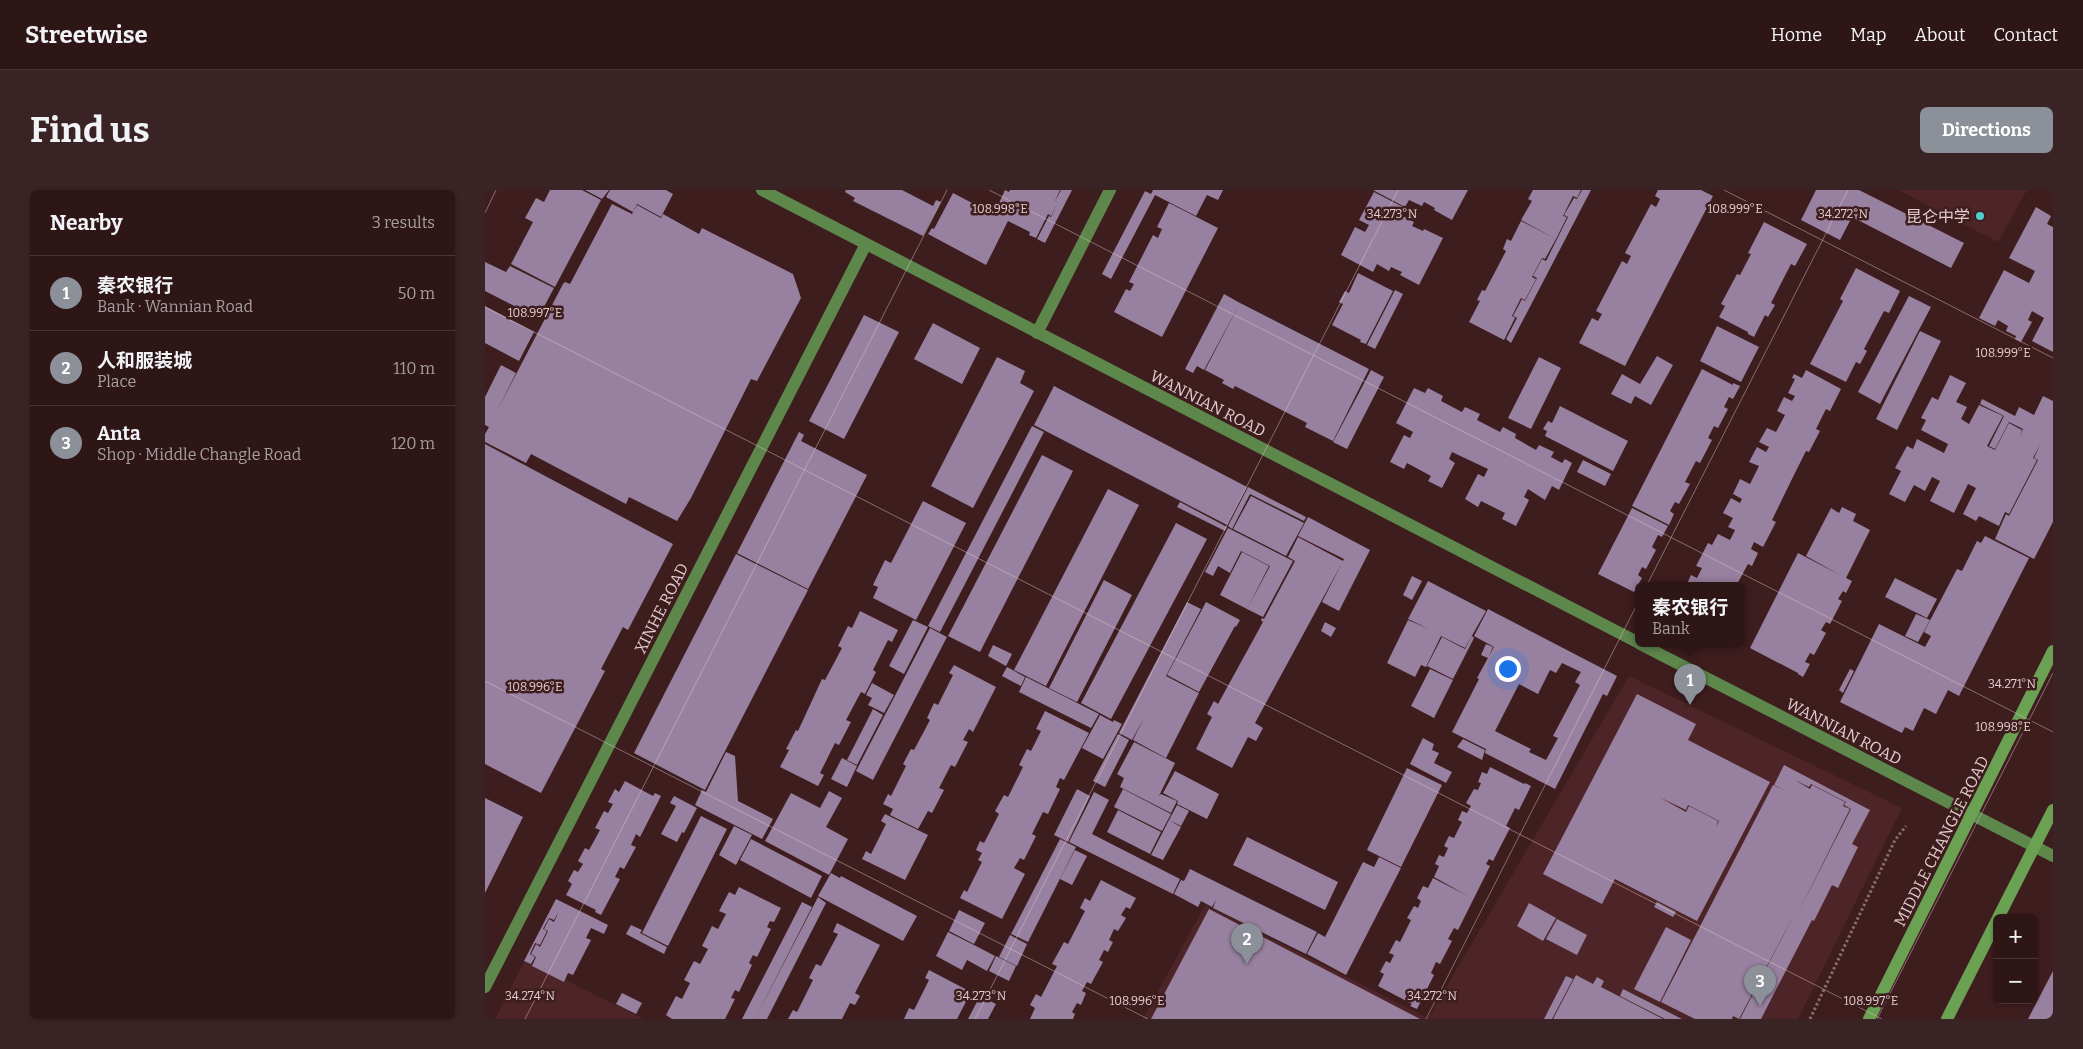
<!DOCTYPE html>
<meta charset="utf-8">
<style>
:root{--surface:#2e1617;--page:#3a2324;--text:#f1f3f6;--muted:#a79fa1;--line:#493536;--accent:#8c9099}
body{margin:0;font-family:Bitter,"Noto Sans SC",serif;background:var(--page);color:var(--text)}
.controls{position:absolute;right:15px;bottom:15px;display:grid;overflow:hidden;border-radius:8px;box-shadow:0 1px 4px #0004}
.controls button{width:45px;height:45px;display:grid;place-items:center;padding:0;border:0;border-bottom:1px solid var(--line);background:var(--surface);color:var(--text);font:25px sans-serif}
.you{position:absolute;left:1022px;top:478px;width:18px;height:18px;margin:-12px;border:4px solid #fff;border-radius:50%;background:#1a73e8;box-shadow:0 0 0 8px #1a73e833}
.badge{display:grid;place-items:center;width:32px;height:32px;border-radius:50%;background:var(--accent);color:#fff;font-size:16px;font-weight:700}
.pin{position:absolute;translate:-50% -41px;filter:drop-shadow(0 1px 2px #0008)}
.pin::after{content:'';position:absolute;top:26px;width:18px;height:15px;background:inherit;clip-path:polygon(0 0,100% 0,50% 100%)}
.popup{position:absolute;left:1150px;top:392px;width:110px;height:65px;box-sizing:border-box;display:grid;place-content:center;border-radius:8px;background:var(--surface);filter:drop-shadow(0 1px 4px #0005);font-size:16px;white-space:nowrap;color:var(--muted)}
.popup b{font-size:19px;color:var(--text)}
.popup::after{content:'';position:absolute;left:50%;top:100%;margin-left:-10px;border:10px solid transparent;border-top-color:var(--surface)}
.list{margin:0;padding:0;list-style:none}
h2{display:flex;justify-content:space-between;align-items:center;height:65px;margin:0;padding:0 20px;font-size:21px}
h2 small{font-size:16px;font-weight:400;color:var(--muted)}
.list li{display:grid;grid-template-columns:32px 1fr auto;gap:15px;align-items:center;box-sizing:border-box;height:75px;padding:0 20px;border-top:1px solid var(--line)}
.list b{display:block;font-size:19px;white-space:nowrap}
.list p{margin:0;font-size:16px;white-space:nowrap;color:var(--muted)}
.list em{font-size:16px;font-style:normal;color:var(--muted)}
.map{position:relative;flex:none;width:1568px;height:829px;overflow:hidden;border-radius:8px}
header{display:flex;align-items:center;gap:30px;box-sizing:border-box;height:70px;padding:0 25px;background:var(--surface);border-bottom:1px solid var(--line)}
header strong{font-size:24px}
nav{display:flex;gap:28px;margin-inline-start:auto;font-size:18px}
.intro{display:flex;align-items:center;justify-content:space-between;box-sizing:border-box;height:120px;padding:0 30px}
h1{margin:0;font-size:35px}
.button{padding:12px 22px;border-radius:8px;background:var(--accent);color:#fff;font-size:18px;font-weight:700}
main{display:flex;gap:30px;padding:0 30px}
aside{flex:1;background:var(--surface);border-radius:8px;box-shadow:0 1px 4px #0004}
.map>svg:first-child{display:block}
</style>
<header>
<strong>Streetwise</strong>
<nav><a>Home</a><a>Map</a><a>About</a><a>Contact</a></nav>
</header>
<div class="intro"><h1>Find us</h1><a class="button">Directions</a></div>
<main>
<aside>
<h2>Nearby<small>3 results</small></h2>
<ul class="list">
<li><span class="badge">1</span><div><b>秦农银行</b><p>Bank · Wannian Road</p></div><em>50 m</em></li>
<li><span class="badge">2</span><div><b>人和服装城</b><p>Place</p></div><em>110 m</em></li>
<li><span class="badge">3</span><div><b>Anta</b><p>Shop · Middle Changle Road</p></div><em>120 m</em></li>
</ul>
</aside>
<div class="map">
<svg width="1568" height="829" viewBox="0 0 1568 829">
<rect width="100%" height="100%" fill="#3e1d1f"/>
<!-- built -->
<path fill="#4d2427" d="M1413 0H1542L1513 52Z
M1144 486 1417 618 1313 829H658L720 715 943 828Z
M40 770 159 829H10Z"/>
<!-- building -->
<path fill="#9881a0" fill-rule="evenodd" d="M65 0H97L116 10 70 97 26 74 48 32 40 28 51 8 59 12Z
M100 0H124L117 9Z
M125 0H181L188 4 176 27 152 14 148 22 121 7Z
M361 0H417L448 16 451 10 456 12 438 46 368 11 370 8 360 2Z
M520 0 524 2 525 0H575L569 13 576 0H587L560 53 552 49 564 26 566 27 572 14 566 26 563 24 551 48 544 45 545 42 523 31 501 75 443 44 447 38 449 39 468 3 512 26 518 15 514 13Z
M668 0H738L733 10 722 5 711 26 670 5 626 89 617 84 660 1 666 4Z
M888 0H983L967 30 949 20 950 18 939 12 937 16 924 10 920 17Z
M1048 0H1096L1092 8 1088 6 1078 26 1082 27 1071 49 1036 30 1047 11 1043 9Z
M1097 0H1106L1026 153 1021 149 1032 128 1028 126 1037 109 1040 111 1052 88 1048 86 1057 69 1061 71 1083 27 1079 25 1089 8 1092 9Z
M1173 0H1216L1228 6 1140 176 1094 153 1107 128 1113 131 1117 124 1111 121 1137 71 1142 74 1146 66 1140 63 1166 14 1171 17 1175 9 1170 6Z
M1331 0H1374L1479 53 1466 78 1367 27 1355 50 1316 30Z
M889 2 920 18 916 25 929 32 927 36 938 41 939 39 958 48 934 95 915 85 917 82 906 77 904 81 892 74 888 82 856 65 870 37 880 42 884 35 874 30Z
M684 13 733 38 677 147 629 122 641 99 645 101 649 94 644 92 668 45 673 48 677 39 672 37Z
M127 14 147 24 152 15 176 28 178 24 214 44 217 38 308 84 316 108 272 191 266 189 206 308 192 331 144 307 141 314 46 264 41 273 0 252V244L4 237 0 235V207L16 175 31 183 12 221 78 94 80 92 85 94Z
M1551 17 1566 26 1562 34 1568 37V162L1547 151 1559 128 1547 121 1543 130 1547 132 1536 152 1530 149 1531 146 1521 141 1523 136 1513 130 1510 136 1494 128 1519 80 1544 93 1550 81 1524 68Z
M1036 31 1071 49 1060 69 1057 68 1047 87 1051 89 1040 110 1036 108 1027 126 1030 128 1019 150 984 132 995 111 992 110 997 100 1000 101 1021 61 1018 59 1022 49 1026 51Z
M1279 32 1322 54 1310 76 1306 74 1286 113 1290 115 1283 127 1280 125 1269 147 1263 144V142L1234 127 1240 116 1236 114 1252 84 1255 85 1266 64 1263 63Z
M0 72 21 82 25 76 69 98 53 128 0 101Z
M1371 78 1415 101 1404 123 1399 121 1379 159 1382 161 1375 174 1371 172 1361 192 1325 174 1358 111 1355 109Z
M873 83 908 101 881 154 875 152 876 150 847 135 858 114 854 112 860 101 864 103Z
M910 100 918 104 890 159 882 155Z
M739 104 755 113 719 180 712 176 708 183 700 179Z
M1424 106 1446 117 1395 214 1373 202Z
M755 113 884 179 848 251 820 237 822 233 750 196 748 199 737 193 739 190 720 180Z
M0 116 49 142 34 171 0 153Z
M379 125 414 142 359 249 324 231Z
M448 133 495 158 477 194 429 169Z
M1232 136 1274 157 1256 192 1215 171Z
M1435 141 1456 151 1412 240 1391 229Z
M1172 166 1188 175 1166 215 1150 206 1146 214 1126 204 1137 184 1155 194Z
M512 167 540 181 535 193 549 201 488 318 446 296Z
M1054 167 1076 178 1046 239 1023 228Z
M1217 179 1248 195V193L1255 196 1248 209 1244 207 1239 217 1243 219 1233 238 1229 236 1223 248 1227 250 1215 273 1211 271 1200 292 1205 294 1194 314 1190 312 1185 321 1189 324 1184 335 1147 316Z
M886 180 899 187 862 259 848 252Z
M1321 180 1356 199 1345 221 1341 219 1331 239 1335 241 1324 262 1321 261 1306 291 1287 330 1291 332 1278 357 1269 352 1266 359 1273 363 1267 376 1263 374 1251 396H1201L1206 385 1212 388 1217 378 1211 376 1223 353 1227 355 1233 344 1245 350 1250 340 1243 337 1248 328 1238 323 1246 308 1255 313 1257 309 1248 304 1255 289 1265 294 1274 276 1264 272 1272 257 1281 262 1284 257 1274 252 1282 238 1291 242 1300 225 1292 221 1299 207 1307 211 1310 206 1303 203 1310 189 1307 188 1309 184 1317 188Z
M1465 185 1481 193 1471 212 1482 217 1476 229 1484 234 1494 215 1518 226 1502 256 1510 260 1524 233 1537 240 1535 246 1538 239 1524 232 1510 259 1504 256 1519 226 1495 214 1497 209 1530 226 1534 217 1549 225 1558 206 1568 211V332L1549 369 1510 349 1521 324 1524 326 1553 270 1549 268 1555 255 1548 268 1552 270 1524 324 1520 322 1514 336 1494 326 1491 331 1478 324 1491 298 1483 294 1469 323 1445 311 1455 291 1447 287 1440 301 1429 295 1420 312 1404 304 1416 281 1410 278 1422 256 1428 259 1432 249 1459 263 1463 254 1436 240 1441 230 1436 228 1447 207 1453 210Z
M569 196 762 297 742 335 549 235Z
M929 198 940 203 943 198 958 206 956 211 977 222 980 217 995 224 992 230 1015 242 1018 237 1031 244 1030 248 1051 260 1054 255 1069 262 1066 267 1077 273 1080 269 1087 273 1074 300 1067 296 1060 310 1043 299 1039 307 1044 310 1031 336 1017 329 1020 323 996 311 993 317 980 309 993 284 999 287 1003 279 967 262 964 269 970 273 957 298 943 291 946 286 922 273 919 279 905 272 919 245 925 248 928 242 911 233Z
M1075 216 1143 251 1128 281 1060 246 1062 241 1058 239 1063 231 1067 233Z
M547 236 559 242 455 442 443 436Z
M314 242 319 245 316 251 382 285 323 399 252 363Z
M0 254 188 354 143 440 138 437 116 479 120 481 56 603 0 574Z
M557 265 588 281 495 462 463 446Z
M1098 270 1126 284 1120 296 1092 282Z
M763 297 821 327 819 331 765 304 747 339 743 336Z
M623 299 654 315 561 496 529 480Z
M766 306 819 333 801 366 748 339Z
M438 311 481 333 431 430 388 408 393 397 388 395 400 370 406 373Z
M695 312 742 337 740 341 692 317Z
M1357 317 1371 324 1368 331 1385 340 1361 388 1367 391 1361 403 1358 401 1353 409 1357 411 1345 434 1341 432 1336 440 1341 443 1329 465 1325 463 1320 472 1325 474 1318 487 1313 484V483L1265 458 1313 363 1355 385 1321 366 1346 318 1354 323Z
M1147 318 1183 336 1177 347 1173 345 1167 357 1171 360 1161 379 1157 377 1153 385 1157 388 1149 402 1113 384Z
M823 327 885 360 854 421 837 412 859 369 813 346Z
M691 333 722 349 626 529 596 513Z
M743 338 808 371 778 427 762 419 785 376 756 361 745 383 733 376 728 386 720 382Z
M1500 346 1544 368 1474 506 1463 500 1451 524 1439 518 1428 541 1420 537 1417 543 1355 512 1394 434 1440 457 1446 446 1439 442 1472 379 1477 381 1492 351 1496 353Z
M813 347 858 371 770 533 778 538 771 551 763 547 747 578 711 559 727 527 722 524 729 511 733 514 778 432 776 430 777 428 779 429 810 371 803 367Z
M757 362 784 376 762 419 735 405Z
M251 364 323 400 220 600 149 563Z
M927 386 937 391 927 410 918 405Z
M1410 388 1452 409 1442 428 1400 407Z
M619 390 647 405 592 512 564 498Z
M943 391 1001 421 980 458 956 446 941 477 936 475 930 487 902 473 923 430 944 439 923 429Z
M702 412 716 419 681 486 714 503 681 568 648 550 659 528 647 550 634 543Z
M721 412 755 430 751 437 750 436 714 502 682 485Z
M1003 419 1132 486 1122 506 1118 504 1070 599 1000 563 1001 559 967 542 994 489 992 488 1009 457 989 446ZM1077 473 1096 482 1090 492 1095 495 1068 546 1073 548 1061 570 1044 562 1046 559 1010 541 1034 494 1053 504 1065 480 1071 483Z
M375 421 413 440 407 452 403 450 388 480 391 482 380 504 376 502 361 530 366 532 354 555 350 553 335 583 339 585 333 596 295 577 304 560 301 559 311 540 313 541 337 489 340 490 357 458 353 456 363 436 367 438Z
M1431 424 1445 430 1433 452 1420 446Z
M428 430 443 437 419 484 404 476Z
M840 432 851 438 846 447 836 441Z
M445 438 462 447 388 590 371 581Z
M987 446 989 448 968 489 942 476 957 447 980 459Z
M1001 454 1008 457 1003 468 996 465Z
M508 455 527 464 521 476 503 466Z
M469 475 511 497 488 542 484 539 478 550 483 552 470 577 466 575 454 598 459 600 447 623 443 621 433 639 405 625 408 619 398 614 403 604 406 606 421 576 418 574 426 559 429 560 445 530 442 528 449 513 453 515 468 485 464 483Z
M522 477 540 487 536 496 517 486Z
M945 479 968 490 949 528 926 516Z
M1365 479 1369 481 1358 503 1354 500Z
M541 487 614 524 606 538 534 502Z
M387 493 409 505 399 523 383 515 387 508 381 505Z
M1152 504 1211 534 1203 550 1285 592 1212 731 1130 689 1117 714 1058 684ZM1174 607 1201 620 1203 615 1234 631 1231 637 1233 631 1204 616 1201 622Z
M388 519 398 525 372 575 362 570Z
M560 521 604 543 579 590 575 588 571 597 575 599 563 624 558 622 547 644 551 646 539 670 535 668 529 678 540 684 517 729 475 708 479 700 482 702 497 672 493 670 497 663 491 660 495 651 499 653 514 624 510 621 519 605 523 607 538 577 534 575 542 559 546 561 556 541 551 539Z
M615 525 628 532 629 530 637 534 618 569 597 558Z
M633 544 644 550 620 597 608 591Z
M938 548 949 554 947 560 954 563 949 573 967 582 961 593 925 574Z
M978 549 1000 560 997 570 972 557Z
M649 552 690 573 674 606 676 604 692 611 686 623 635 597 639 588 632 584Z
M241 562 250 566 253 611 288 629 277 649 210 615 217 600 221 602Z
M357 568 372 576 362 597 346 589Z
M1299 575 1385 620 1367 654 1373 657 1353 698 1347 695 1329 731 1327 730 1276 829H1255L1311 721 1254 829 1248 826 1247 829H1210L1176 812 1288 595 1305 603 1289 595ZM1310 590 1324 597 1326 594 1361 612 1359 615 1366 619 1313 723 1365 619 1358 616 1360 612 1327 595 1325 599Z
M1005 577 1039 594 1040 593 1046 596 1034 620 1030 618 1021 636 1025 638 1008 671 1004 669 1001 674 1005 676 973 740 969 738 963 749 967 751 955 774 951 772 946 783 949 785 932 819 925 816 927 814 893 796 899 784 895 782 901 771 905 773 909 765 904 763 911 750 915 752 926 730 922 728 929 716 933 718 936 711 932 708 938 696 943 698 948 688 983 706 949 687 954 676 950 674 954 665 959 667 963 658 959 656 964 646 969 648 977 632 973 630 977 621 982 623 986 616 981 613 989 599 993 600 996 593 993 592 997 582 1002 584Z
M922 578 957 595 916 677 882 660Z
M690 581 734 604 722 629 692 614 693 611 678 603Z
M140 591 168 606 170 603 176 606 155 647 151 644 146 655 151 657 139 679 135 677 130 687 135 689 116 725 110 722 111 720 81 705 87 694 83 691 89 680 93 682 98 674 93 671 100 658 104 660 115 640 110 638 119 621 123 623 128 614 123 612 130 599 134 602Z
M592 599 605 606 583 652 569 645Z
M638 599 686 624 677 641 629 617Z
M344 601 357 608 341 637 363 649 344 685 280 651 306 603 335 618Z
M609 602 624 610 607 644 695 689 688 704 584 652Z
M189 606 212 618 199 643 197 642 192 652 176 644 191 616 185 613Z
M0 608 38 627 0 703Z
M692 615 704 621 696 636 684 630Z
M633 620 676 642 665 664 622 642Z
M400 624 443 645 420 690 377 669 381 661 386 664 401 634 396 631Z
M216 626 242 639 183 756 157 743Z
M684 630 696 637 678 670 666 665Z
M249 636 267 645 251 675 234 665Z
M762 647 853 692 840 720 748 675Z
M266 649 337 686 326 708 255 670Z
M575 649 591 657 543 752 526 744Z
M590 660 602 666 587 695 575 689Z
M894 667 916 678 861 785 822 764 833 743 840 747 878 672 889 677Z
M705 679 832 742 821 764 728 718 731 710 727 717 716 711 713 717 689 704 696 690 699 691Z
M346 683 355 688 356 686 432 726 418 751 333 706Z
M616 690 651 708 645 719 641 717 636 725 641 728 633 741 629 739 624 750 628 752 623 762 619 760 614 770 618 772 606 794 602 792 597 801 601 803 596 815 592 813 587 822 590 824 588 829H545L550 818 545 815 551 804 556 807 572 776 567 774 579 752 583 754 600 721 595 718 600 708 605 711Z
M254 697 296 718 289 732 285 731 282 737 286 739 272 767 268 765 264 773 267 775 254 802 250 800 246 808 250 809 240 829H187L181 825 191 806 197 809 205 793 199 790 209 771 215 774 223 759 217 756 227 736 233 739 241 724 234 721 244 702 250 705Z
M333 707 341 713 282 829H270Z
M71 709 123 735 119 744 106 738 101 748 106 750 88 785 83 783 79 792 47 776 51 767 46 764 51 754 55 757 63 741 59 739 64 729 69 732 74 721 69 730 64 728 58 739 62 741 55 755 50 753 45 764 50 767 46 774 39 771Z
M317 712 327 717 270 829H257Z
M1172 712 1191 722 1188 727 1169 717Z
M1044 713 1071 728 1058 751 1032 736Z
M724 719 935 829H666Z
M474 720 500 733 489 754 464 741Z
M1072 729 1102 745 1092 765 1061 749Z
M352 733 395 755 370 803 375 806 370 815 365 813 357 829H303L308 820 312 822 328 790 324 788 331 774 336 776 353 744 348 742Z
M146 735 157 740 155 743 182 757 179 764 141 744Z
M1181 737 1206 750 1175 812 1149 799Z
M463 742 489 755 486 761 489 755 510 766 502 781 482 770 477 780 451 766Z
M525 745 542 754 532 776 514 767Z
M511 766 531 776 524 791 504 781Z
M444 780 486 802 472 829H419L424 818 429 820 444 790 440 788Z
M1568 781V829H1543Z
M1091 785 1108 794 1112 787 1119 791 1116 797 1178 829H1068Z
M1081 786 1088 789 1067 829H1059Z
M1138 799 1197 829H1180L1135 806Z
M137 803 157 813 151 824 131 814Z
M495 806 511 814 503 829H483Z"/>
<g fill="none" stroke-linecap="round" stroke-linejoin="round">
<!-- path -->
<path stroke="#896d6e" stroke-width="3" stroke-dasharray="2.5 2.5" stroke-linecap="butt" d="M1325 829 1410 650 1421 636"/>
<!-- secondary -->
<path stroke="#5d874b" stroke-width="12" d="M277 0 1154 453
M552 143 625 0
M1155 454 1568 666
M0 797 381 54"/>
<!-- primary -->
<path stroke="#6ba153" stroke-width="12" d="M1513 728 1568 620
M1384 829 1568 461
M1462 829 1512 730"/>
</g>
<!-- ticks -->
<path fill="none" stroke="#e3cccc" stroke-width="1" stroke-opacity="0.45" d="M504 0 1568 542M1239 0 1568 168M0 23 11 0M0 117 1397 829M0 491 663 829M40 829 462 0M490 829 913 0M941 829 1363 0M1392 829 1568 483"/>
<!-- markers -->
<circle fill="#52cdcf" stroke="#3e1d1f" stroke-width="2" cx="1495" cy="26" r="5"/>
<g text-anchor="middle" stroke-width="5" stroke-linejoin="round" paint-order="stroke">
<!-- poi labels -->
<g font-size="16" fill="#e3cccc" stroke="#3e1d1f" text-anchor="end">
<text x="1485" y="32">昆仑中学</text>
</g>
<!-- street labels -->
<g font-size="16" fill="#e3cccc" stroke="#3e1d1f">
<text transform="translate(723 213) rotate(27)" y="6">WANNIAN ROAD</text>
<text transform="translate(176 418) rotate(-63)" y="6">XINHE ROAD</text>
<text transform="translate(1359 541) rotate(27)" y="6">WANNIAN ROAD</text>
<text transform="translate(1456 651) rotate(-63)" y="6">MIDDLE CHANGLE ROAD</text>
</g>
</g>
<g font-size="12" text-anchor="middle" fill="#e3cccc" stroke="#3e1d1f" stroke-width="5" stroke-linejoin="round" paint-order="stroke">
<text x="515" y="23">108.998°E</text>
<text x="1250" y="23">108.999°E</text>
<text x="907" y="28">34.273°N</text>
<text x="1358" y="28">34.272°N</text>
<text x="50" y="127">108.997°E</text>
<text x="1518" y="167">108.999°E</text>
<text x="1527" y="498">34.271°N</text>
<text x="50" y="501">108.996°E</text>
<text x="1518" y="541">108.998°E</text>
<text x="45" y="810">34.274°N</text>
<text x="496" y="810">34.273°N</text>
<text x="947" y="810">34.272°N</text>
<text x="652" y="815">108.996°E</text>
<text x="1386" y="815">108.997°E</text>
</g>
</svg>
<div class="controls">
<button>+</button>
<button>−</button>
</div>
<div class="you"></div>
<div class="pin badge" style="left:1205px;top:515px">1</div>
<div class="popup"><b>秦农银行</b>Bank</div>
<div class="pin badge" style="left:762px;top:774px">2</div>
<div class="pin badge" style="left:1275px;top:816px">3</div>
</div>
</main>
